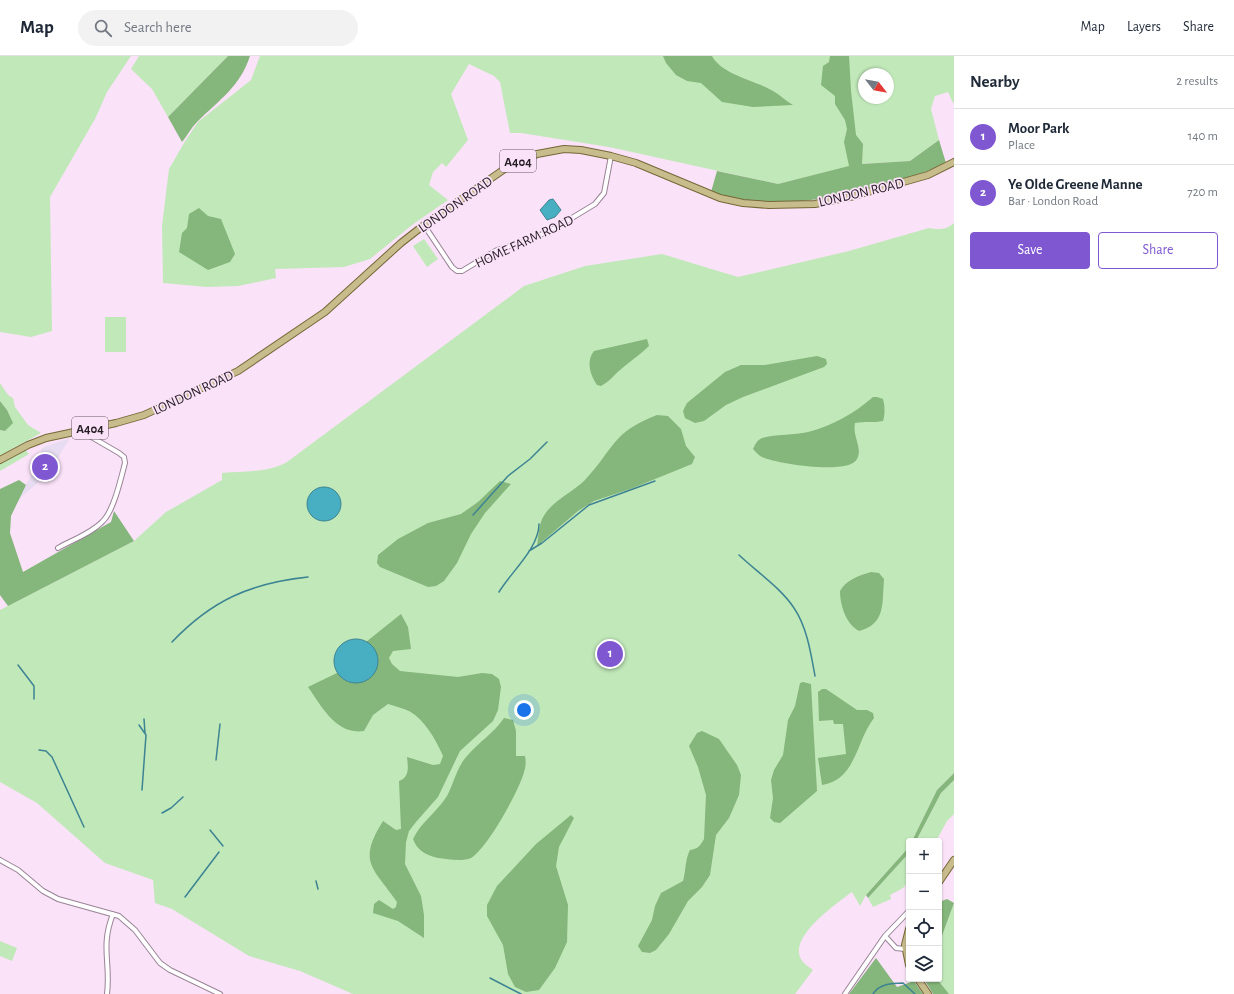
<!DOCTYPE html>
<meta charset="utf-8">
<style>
:root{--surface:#fff;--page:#f2f2f3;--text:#1f2937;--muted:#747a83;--line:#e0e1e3;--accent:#7f57d1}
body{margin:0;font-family:"Alegreya Sans",sans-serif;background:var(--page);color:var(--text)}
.controls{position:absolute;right:12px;bottom:12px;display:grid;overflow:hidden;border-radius:4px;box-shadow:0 1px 3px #0004}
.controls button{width:36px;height:36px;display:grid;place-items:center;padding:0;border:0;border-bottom:1px solid var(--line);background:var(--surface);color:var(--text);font:20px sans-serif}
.compass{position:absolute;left:858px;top:12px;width:36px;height:36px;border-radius:50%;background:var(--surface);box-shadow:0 1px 3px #0004;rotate:121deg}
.you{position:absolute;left:524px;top:654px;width:14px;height:14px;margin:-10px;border:3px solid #fff;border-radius:50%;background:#1a73e8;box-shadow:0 0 0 6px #1a73e833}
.badge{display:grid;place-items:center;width:26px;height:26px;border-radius:50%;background:var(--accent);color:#fff;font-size:13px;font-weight:700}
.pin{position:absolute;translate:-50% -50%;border:2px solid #fff;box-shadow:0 1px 4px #0006}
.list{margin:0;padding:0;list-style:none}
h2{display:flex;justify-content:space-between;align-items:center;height:52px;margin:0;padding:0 16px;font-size:17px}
h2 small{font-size:13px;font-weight:400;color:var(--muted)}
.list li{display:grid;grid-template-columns:26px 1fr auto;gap:12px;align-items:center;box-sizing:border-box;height:56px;padding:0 16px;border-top:1px solid var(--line)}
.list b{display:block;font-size:15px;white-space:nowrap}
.list p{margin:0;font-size:13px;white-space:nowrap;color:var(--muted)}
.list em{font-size:13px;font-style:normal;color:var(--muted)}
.actions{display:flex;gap:8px;padding:12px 16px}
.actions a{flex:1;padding:9px 0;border:1px solid var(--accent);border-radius:4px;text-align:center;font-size:14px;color:var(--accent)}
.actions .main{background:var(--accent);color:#fff}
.icon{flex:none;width:22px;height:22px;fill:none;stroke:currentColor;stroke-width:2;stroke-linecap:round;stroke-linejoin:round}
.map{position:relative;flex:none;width:954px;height:938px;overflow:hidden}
header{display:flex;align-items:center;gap:24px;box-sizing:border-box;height:56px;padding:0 20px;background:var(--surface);border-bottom:1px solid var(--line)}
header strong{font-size:19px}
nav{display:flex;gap:22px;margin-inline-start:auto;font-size:14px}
.search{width:280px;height:36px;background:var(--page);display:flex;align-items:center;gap:10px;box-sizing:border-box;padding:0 14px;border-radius:22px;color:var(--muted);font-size:15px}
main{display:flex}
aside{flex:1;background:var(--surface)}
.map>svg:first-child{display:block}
</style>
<header>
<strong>Map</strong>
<div class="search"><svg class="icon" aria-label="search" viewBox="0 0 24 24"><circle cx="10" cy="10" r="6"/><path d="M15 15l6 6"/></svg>Search here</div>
<nav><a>Map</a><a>Layers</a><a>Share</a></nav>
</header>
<main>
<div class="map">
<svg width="954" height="938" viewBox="0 0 954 938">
<rect width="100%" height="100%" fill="#fae2f8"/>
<!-- commercial -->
<path fill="#e7dcf1" d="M70 382 48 418 20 442 22 435 38 408 41 394 44 391Z"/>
<!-- green -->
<path fill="#c1e8b9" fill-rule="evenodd" d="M0 0H131L107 36 95 63 50 141 52 275 31 281 0 276Z
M139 0H228L168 61 152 33 131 13Z
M260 0H954V46L953 47 948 36 935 40 931 53 939 84 910 105 862 108 778 128 609 91 521 77H510L500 26 494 20 469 8 451 38 468 84 446 111 442 107 433 116 429 129 448 144 412 169 370 203 344 211 275 213 276 222 238 230 207 231 163 227 162 170 169 113 184 87 198 66 251 24ZM864 18H888V42H864Z
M954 167V717L937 734 912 785H909V791L866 839 860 850 852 836C837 847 791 879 800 901 802 907 808 910 813 914L795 938H353L300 915 249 900 172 853 155 847 153 824 105 807 37 747 0 726V554L134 485 166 456 222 424V417C244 415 268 417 287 406L524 230 585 210 662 198 738 221 849 195 929 172C939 174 946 174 954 167Z
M424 183 438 203 427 211 413 190Z
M105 261H126V296H105Z
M0 327 8 339 13 342 15 351 28 369 41 377 0 400V374L5 375 7 354 0 345Z
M25 394 29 398 0 415V408Z
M954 724V758L947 765 936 785H916L941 737Z
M909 797V825L903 832 890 839 891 843 873 851 868 842Z
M954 847V938H949L937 925 939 923V888Z
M0 885 17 892 12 905 0 900Z"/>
<!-- forest -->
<path fill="#85b67b" d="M228 0H250C240 31 219 44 197 66 191 72 187 80 182 86L168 61Z
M663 0H712C722 19 755 24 773 35 780 39 786 45 793 49L753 51 722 46 701 27 687 25 676 19 666 7Z
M830 0H849L851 35 856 79 863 88 862 108 910 105 939 84 946 107C926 117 906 122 885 128 845 140 804 148 762 146 744 145 727 140 711 136L717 115 778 128 849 110 844 86 847 73 845 64 835 48V40L821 29 823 10 829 6Z
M199 152 208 160 221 163 235 198 230 206 208 214 179 196 182 177 187 172 189 158Z
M647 283 649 290C640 299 630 305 620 314 614 319 609 326 601 330L597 329C590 319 586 305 594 295Z
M817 300 826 303 827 308 824 311 743 341 726 349 704 365 695 367 685 362 683 355 687 347 725 316 741 309H765Z
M873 341H877L883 343C885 351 885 358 883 365 873 367 865 365 855 367 852 380 863 392 857 403 850 419 777 408 762 401 759 400 756 396 753 393 755 389 757 384 762 382 776 378 794 379 808 376 832 370 855 357 873 341Z
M0 345 7 354 13 367 5 375 0 374Z
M657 359 668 360 681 373 686 390 695 401 692 408 633 432 594 445 578 455 537 490C539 479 538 468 545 458 553 445 574 435 585 424 614 393 612 376 657 359Z
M19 424 26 429 11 460 10 477 23 516 111 466 114 455 134 485 8 550 0 539V433Z
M500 425 511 428 485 457 471 478 457 507 444 525 436 530 428 531 380 511 377 507 378 499 398 483 428 467 461 458 478 446Z
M871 516 879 517 884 523C882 547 886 568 859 575 846 568 840 549 840 535 846 524 858 520 871 516Z
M401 558 408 571 411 593 393 595 389 602 392 608 400 615 458 621 482 617 492 618 499 623 501 631 498 654 493 665 460 695 438 741 416 766 409 775 406 786 405 808 421 840 424 859V882L398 865 373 857 374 848 379 844 393 853 396 851 397 846C373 811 357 807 383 765L396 774 401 773 399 725C410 721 408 711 407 701L433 709 440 708 443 700C436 684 425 664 409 655 403 652 394 650 388 648L373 659 364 675C336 679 322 651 308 631L337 617 348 626H363L372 590 366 586Z
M803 626 811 628 817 735 780 767 774 766 770 762 773 742 771 724 774 714 783 699 788 664 795 650 800 627Z
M822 633H826L857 654H867L873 657 874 662C856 685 856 724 822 729L818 702 846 698 843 668H834L833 664 819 665 818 636Z
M504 662 513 664 516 675V700H525C526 706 526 710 524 716 520 733 487 793 471 802 462 806 447 803 438 802 425 799 417 794 413 783 421 766 437 756 447 740 454 727 457 710 468 699 480 685 494 677 504 662Z
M702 675 719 683 737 709 741 719 739 739 729 762 716 779 710 819 702 831 688 845 669 878 656 894 650 897 642 896 638 890 652 864 655 850 661 837 683 825C686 815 685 803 690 794 698 793 700 790 704 783L706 739 698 711 689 690 697 677Z
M954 717V724L941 737 916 785H912L937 734Z
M571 759 574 762 559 791 556 810 568 849 567 886 555 912 539 934 526 936 515 931 508 918 503 889 487 860V849L497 830 536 788Z
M909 791V797L868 842 866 839Z
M947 843 954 847 939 888V846Z
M876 902 897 931 914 925 923 938H849Z
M924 923H937L949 938H933Z"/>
<!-- water -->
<path fill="#47afc1" stroke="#3d8392" d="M553 143 561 154 555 161 547 164 540 154 549 144Z
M307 448a17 17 0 1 1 34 0a17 17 0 1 1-34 0Z
M334 605a22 22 0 1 1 44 0a22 22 0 1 1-44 0Z"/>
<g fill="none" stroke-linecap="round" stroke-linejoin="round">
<!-- stream -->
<path stroke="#3d8392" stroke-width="1.5" d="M473 459 508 420 530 403 547 386
M529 495 542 487 589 449 655 425
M739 499C757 516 781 532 794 552 807 571 811 598 815 620
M499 536C511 516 539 492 539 468
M172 586C212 544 251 527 308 521
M18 609 34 630V643
M144 663 145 677
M139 669 146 679 142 734
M39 694 46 695 52 701 84 771
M216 704 220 668
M162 757 171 752 183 741
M210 774 223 790
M316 825 318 833
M185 841 219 796
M939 848V847
M490 922 521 938
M873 938C879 928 892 927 903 927L915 938"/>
<!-- street casing -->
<g stroke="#998396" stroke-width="6">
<path id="street" d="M424 169 452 211 457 215H462L497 194 530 184 557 171 595 148 604 137 611 100
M58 492C72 484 92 477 103 465 114 454 121 422 125 407L124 401 119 397 88 379 86 373
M0 804 18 814 43 835 58 843 119 860 135 874 160 907 170 914 220 938
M885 880 896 892 905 893
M107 938C111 907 100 891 113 858
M845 938 885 880 909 855"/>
</g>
<!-- primary casing -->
<g stroke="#766737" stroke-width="8">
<path id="primary" d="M0 404 28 389 46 382 116 367 144 359 238 315 325 256 401 187 424 169 506 112 537 98 564 93 581 94 611 100 636 107 720 142 743 147 769 149 815 148 854 140 928 119 954 106
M939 826 954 804
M909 873 905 889 909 909
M918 923 928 938"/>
</g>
<!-- street -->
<use href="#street" stroke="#fff" stroke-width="4"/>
<!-- primary -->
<use href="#primary" stroke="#c7bc8c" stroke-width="6"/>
</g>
<g text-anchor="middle" stroke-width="3.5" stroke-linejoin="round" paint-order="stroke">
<!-- shield labels -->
<g fill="#fae2f8" stroke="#665864" stroke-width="1">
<rect x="500" y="94" width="36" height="22" rx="3"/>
<rect x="72" y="361" width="36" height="22" rx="3"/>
</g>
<g font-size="13" font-weight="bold" fill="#261d25">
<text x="518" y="110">A404</text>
<text x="90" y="377">A404</text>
</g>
<!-- street labels -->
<g font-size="14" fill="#261d25" stroke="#fae2f8">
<text transform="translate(861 136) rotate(-13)" y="5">LONDON ROAD</text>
<text transform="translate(455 148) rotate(-35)" y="5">LONDON ROAD</text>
<text transform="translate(524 185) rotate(-25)" y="5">HOME FARM ROAD</text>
<text transform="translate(193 336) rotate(-25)" y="5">LONDON ROAD</text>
</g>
</g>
</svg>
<div class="controls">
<button>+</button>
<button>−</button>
<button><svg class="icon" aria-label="locate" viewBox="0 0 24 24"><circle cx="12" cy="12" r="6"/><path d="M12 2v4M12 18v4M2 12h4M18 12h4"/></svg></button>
<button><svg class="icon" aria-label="layers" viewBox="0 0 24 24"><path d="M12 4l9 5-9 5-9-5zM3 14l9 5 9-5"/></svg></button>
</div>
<svg class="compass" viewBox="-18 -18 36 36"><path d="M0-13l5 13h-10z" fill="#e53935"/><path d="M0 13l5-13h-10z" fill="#747a83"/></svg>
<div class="you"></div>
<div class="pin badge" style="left:610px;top:598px">1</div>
<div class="pin badge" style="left:45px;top:411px">2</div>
</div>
<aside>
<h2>Nearby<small>2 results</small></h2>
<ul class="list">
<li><span class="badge">1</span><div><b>Moor Park</b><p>Place</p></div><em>140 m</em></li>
<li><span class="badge">2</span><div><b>Ye Olde Greene Manne</b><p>Bar · London Road</p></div><em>720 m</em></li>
</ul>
<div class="actions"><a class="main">Save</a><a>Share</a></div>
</aside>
</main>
